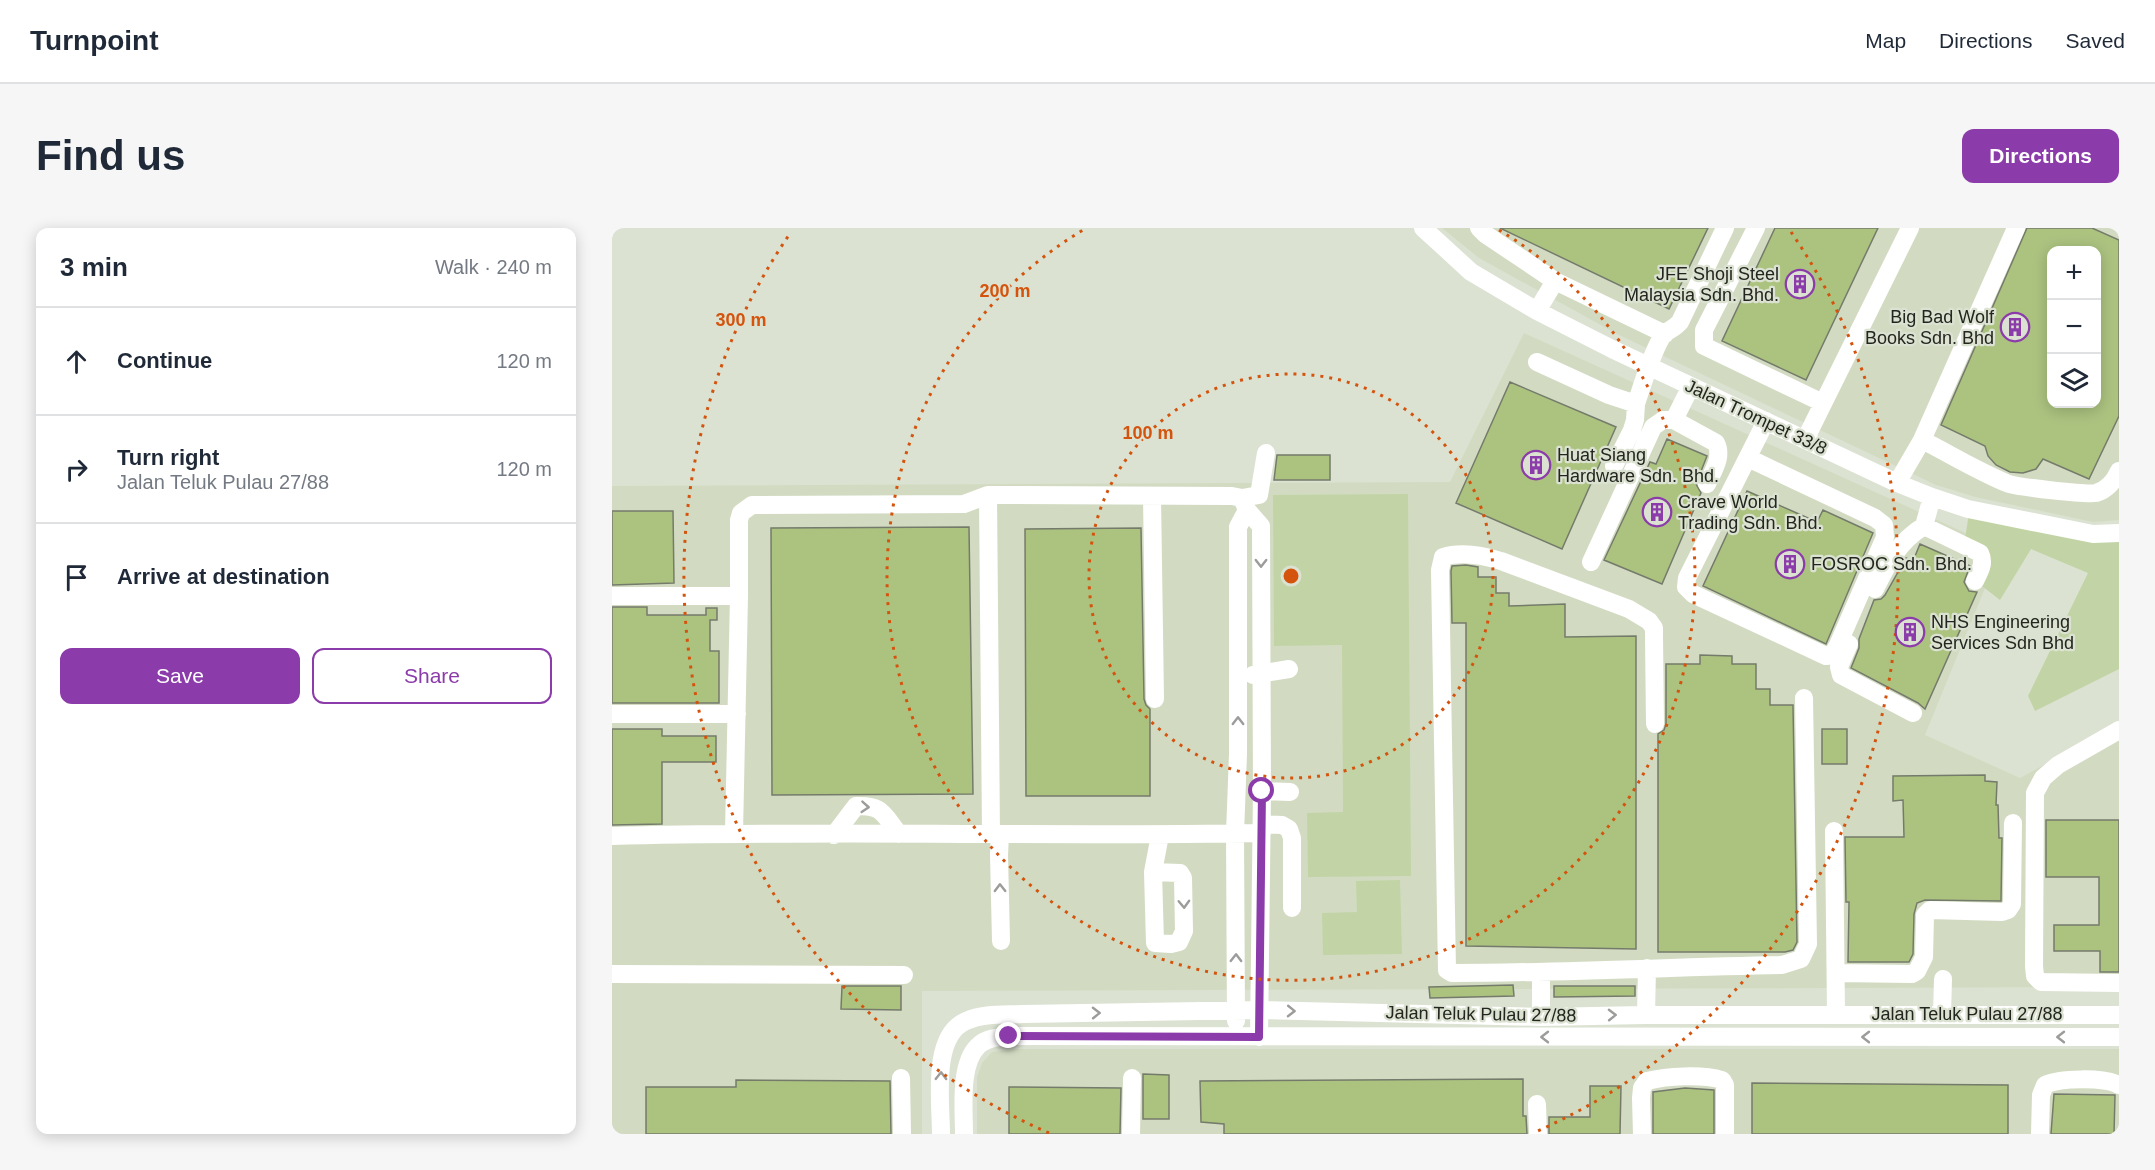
<!DOCTYPE html>
<meta charset="utf-8">
<style>
:root{--surface:#fff;--page:#f6f6f7;--text:#1f2937;--muted:#747a83;--line:#e0e1e3;--accent:#8c3baa}
body{margin:0;font-family:Helvetica,sans-serif;background:var(--page);color:var(--text)}
.controls{position:absolute;right:18px;top:18px;display:grid;overflow:hidden;border-radius:12px;box-shadow:0 3px 15px #0003}
.controls button{width:54px;height:54px;display:grid;place-items:center;padding:0;border:0;border-bottom:2px solid var(--line);background:var(--surface);color:var(--text);font:30px sans-serif}
.stop{position:absolute;width:18px;height:18px;margin:-14px;border:4px solid #8c3baa;border-radius:50%;background:#fff}
.stop.end{background:#8c3baa;border-color:#fff;box-shadow:0 2px 6px #0008}
.list{margin:0;padding:0;list-style:none}
h2{display:flex;justify-content:space-between;align-items:center;height:78px;margin:0;padding:0 24px;font-size:26px}
h2 small{font-size:20px;font-weight:400;color:var(--muted)}
.list li{display:grid;grid-template-columns:39px 1fr auto;gap:18px;align-items:center;box-sizing:border-box;height:108px;padding:0 24px;border-top:2px solid var(--line)}
.list b{display:block;font-size:22px;white-space:nowrap}
.list p{margin:0;font-size:20px;white-space:nowrap;color:var(--muted)}
.list em{font-size:20px;font-style:normal;color:var(--muted)}
.actions{display:flex;gap:12px;padding:18px 24px}
.actions a{flex:1;padding:14px 0;border:2px solid var(--accent);border-radius:12px;text-align:center;font-size:21px;color:var(--accent)}
.actions .main{background:var(--accent);color:#fff}
.icon{flex:none;width:33px;height:33px;fill:none;stroke:currentColor;stroke-width:2;stroke-linecap:round;stroke-linejoin:round}
.map{position:relative;flex:none;width:1507px;height:906px;overflow:hidden;border-radius:12px}
header{display:flex;align-items:center;gap:36px;box-sizing:border-box;height:84px;padding:0 30px;background:var(--surface);border-bottom:2px solid var(--line)}
header strong{font-size:28px}
nav{display:flex;gap:33px;margin-inline-start:auto;font-size:21px}
.intro{display:flex;align-items:center;justify-content:space-between;box-sizing:border-box;height:144px;padding:0 36px}
h1{margin:0;font-size:42px}
.button{padding:15px 27px;border-radius:12px;background:var(--accent);color:#fff;font-size:21px;font-weight:700}
main{display:flex;gap:36px;padding:0 36px}
aside{flex:1;background:var(--surface);border-radius:12px;box-shadow:0 3px 15px #0003}
.map>svg:first-child{display:block}
</style>
<header>
<strong>Turnpoint</strong>
<nav><a>Map</a><a>Directions</a><a>Saved</a></nav>
</header>
<div class="intro"><h1>Find us</h1><a class="button">Directions</a></div>
<main>
<aside>
<h2>3 min<small>Walk · 240 m</small></h2>
<ul class="list">
<li><svg class="icon" aria-label="ahead" viewBox="0 0 24 24"><path d="M12 20V5M6 11l6-6 6 6"/></svg><div><b>Continue</b></div><em>120 m</em></li>
<li><svg class="icon" aria-label="right" viewBox="0 0 24 24"><path d="M7 20v-9h11M14 6l5 5-5 5"/></svg><div><b>Turn right</b><p>Jalan Teluk Pulau 27/88</p></div><em>120 m</em></li>
<li><svg class="icon" aria-label="arrive" viewBox="0 0 24 24"><path d="M6 21V4h12l-3 4 3 4H6"/></svg><div><b>Arrive at destination</b></div></li>
</ul>
<div class="actions"><a class="main">Save</a><a>Share</a></div>
</aside>
<div class="map">
<svg width="1507" height="906" viewBox="0 0 1507 906">
<rect width="100%" height="100%" fill="#dbe2d1"/>
<!-- built -->
<path fill="#d2dbc2" fill-rule="evenodd" d="M830 0H1507V292L1481 294 1363 269 1324 257 1005 106 867 30ZM1440 22H1484V176H1440Z
M912 105 1389 321 1313 507 1408 550 1507 496V759L310 763V906H0V258L838 254Z
M404 821H1507V906H365V849L370 835 380 824Z"/>
<!-- green -->
<path fill="#c2d4a5" d="M796 266 799 648 696 649 695 585 731 584 730 417 662 418 661 267Z
M1357 285 1507 309V441L1423 483 1416 468 1476 345 1419 321 1388 372 1370 358 1375 319 1353 311Z
M788 652 790 726 711 727 710 685 745 684 744 653Z"/>
<!-- building -->
<path fill="#acc380" stroke="#757b6b" stroke-width="1.5" fill-rule="evenodd" d="M888 0H1096L1057 81Z
M1163 0H1266L1194 152 1110 113Z
M1415 0H1480L1507 12V188L1477 251 1431 231 1424 241 1411 245 1398 244 1384 237 1376 228 1373 218 1329 197ZM1440 22H1485V176H1440Z
M898 154 1004 199 950 321 844 275Z
M1055 211 1095 228 1084 256 1089 265 1050 356 992 332 1038 234 1044 236Z
M665 227H718V252H662Z
M1135 263 1205 294 1211 282 1261 305 1214 416 1091 358Z
M0 283H61L62 355 0 357Z
M357 299 361 566 160 567 159 300Z
M529 300 532 471 534 477 538 481V568H414L413 301Z
M1308 316 1358 338 1352 354 1357 363 1365 364 1313 481 1306 475 1239 440 1247 420V411L1262 372 1269 371 1273 367 1294 330 1301 333Z
M854 337 866 339V349H884V365H897V378L953 376V409L1024 408V721L854 718V395H840L839 343 840 338Z
M0 379H35V387H94V380H105V392H98V423H107V475H0Z
M1088 427 1120 428V436H1144V461H1158V477H1181L1185 714 1181 722 1173 724H1046V506L1052 502 1054 496V436H1088Z
M0 501H50V508H104V534H50V596L0 597Z
M1210 501H1235V536H1210Z
M1373 547V553L1385 554 1384 577H1386L1387 610H1390L1389 673 1313 672 1305 675 1302 686 1301 726 1297 734H1236L1237 674H1234L1233 609H1292L1291 572 1281 573V548Z
M1434 592H1507V744H1488V723H1442V697H1487V649H1434Z
M901 757 902 768 818 770 817 759Z
M230 758H289V782L229 781Z
M942 758H1023V768L942 769Z
M531 846 557 847V891H531Z
M911 851V888H914L915 906H612V896L589 894 588 853Z
M124 852 278 853 279 906H34V859H124Z
M1140 855 1396 857V906H1140Z
M978 858H1009L1008 906H937V889H978Z
M397 859 509 860 508 906H397Z
M1073 860 1102 862V906H1041V864Z
M1442 866 1503 867 1502 906H1439Z"/>
<g fill="none" stroke-linecap="round" stroke-linejoin="round">
<!-- minor -->
<path stroke="#fff" stroke-width="18" d="M811 0 859 44 925 83 1000 121 1285 255 1320 269 1356 281 1481 306 1507 305
M867 0 873 6 943 53 1053 106
M1144 0 1092 102V118L1211 175
M925 83 943 53
M925 134 997 167 1024 176C1029 161 1043 115 1053 105 1059 101 1063 100 1068 94L1113 0
M1062 192 1104 215C1111 229 1101 243 1095 256
M1193 212 1298 0
M1310 212C1338 226 1367 244 1397 256 1407 259 1474 267 1484 265 1495 262 1503 252 1507 243
M1136 230 1263 290 1272 297 1273 309 1225 419 1220 427 1214 428 1081 366 1074 359 1075 350 1154 193
M1002 238 1020 202 1023 192 1024 176
M1285 255 1310 212 1404 0
M376 267 379 606
M540 269 543 471
M630 270 647 267 654 225
M1312 298 1368 325C1373 335 1368 343 1363 353
M979 334 1041 199 1051 192H1062L1079 158
M1263 361C1276 335 1286 314 1312 298L1320 269
M0 368H127
M1237 416 1227 439 1229 447 1301 485
M641 447 677 441
M0 486H125
M1043 496 1042 409V400L1037 393 1017 381 889 333C870 327 850 323 831 329L828 342 835 742 840 745C950 745 1060 739 1170 737L1189 731 1196 716 1192 470
M1507 502 1446 537 1431 550 1423 565 1422 738 1423 748 1429 754 1507 755
M650 563 678 564
M650 596 670 597 677 601 680 610V680
M1222 603 1224 786
M122 605 127 368V292L129 285 140 277 352 276 376 267 620 268 630 270 635 282 649 298 650 563 647 809
M388 606 387 627 389 713
M222 607 244 578C271 577 271 586 287 606
M0 608C216 602 433 609 650 605
M541 644 568 645 571 650 572 703 567 714 559 716 543 715 541 644 548 607
M929 745V789
M1224 745 1300 746 1305 743 1312 729 1313 687 1318 682 1390 684 1396 682 1400 676 1401 595
M0 746 292 747
M1034 787 1035 740
M1330 787 1331 751
M624 793 623 606 626 526V299L635 282
M289 850 290 906
M925 876 926 906
M329 906C329 874 319 808 354 793 372 785 392 787 411 786L648 782 929 789 1034 787H1507
M352 906C352 881 347 836 366 818 374 810 387 809 397 808L1507 809
M519 906 520 850
M1030 906 1029 870 1030 860 1035 853C1055 848 1090 846 1110 852L1113 857V906
M1428 906 1429 867 1433 857C1447 850 1492 849 1507 857"/>
</g>
<!-- one-way arrows -->
<defs><path id="oneway-chevron" d="M-2-3.5L2.5 0L-2 3.5" fill="none" stroke-width="1.6" stroke-linecap="round" stroke-linejoin="round" transform="scale(1.5)"/></defs>
<g stroke="#9c9d9a">
<use href="#oneway-chevron" transform="translate(649 335) rotate(90)"/>
<use href="#oneway-chevron" transform="translate(626 493) rotate(-90)"/>
<use href="#oneway-chevron" transform="translate(253 579) rotate(4)"/>
<use href="#oneway-chevron" transform="translate(388 660) rotate(-91)"/>
<use href="#oneway-chevron" transform="translate(572 676) rotate(88)"/>
<use href="#oneway-chevron" transform="translate(624 730) rotate(-89)"/>
<use href="#oneway-chevron" transform="translate(679 783) rotate(1)"/>
<use href="#oneway-chevron" transform="translate(484 785) rotate(-1)"/>
<use href="#oneway-chevron" transform="translate(1000 787) rotate(-1)"/>
<use href="#oneway-chevron" transform="translate(933 809) rotate(-180)"/>
<use href="#oneway-chevron" transform="translate(1254 809) rotate(-180)"/>
<use href="#oneway-chevron" transform="translate(1449 809) rotate(-180)"/>
<use href="#oneway-chevron" transform="translate(329 848) rotate(-89)"/>
</g>
<g fill="none" stroke-linecap="round" stroke-linejoin="round">
<!-- route -->
<path stroke="#8c3baa" stroke-width="8" d="M397 808 647 809 650 563"/>
</g>
<!-- distance rings -->
<g fill="none" stroke="#d4540e" stroke-width="3" stroke-dasharray="3 6">
<circle cx="679" cy="348" r="202"/>
<path d="M887 2A404 404 0 1 1 471 2"/>
<path d="M437 905A607 607 0 0 1 179 4M1179 4A607 607 0 0 1 921 905"/>
</g>
<!-- icons -->
<defs>
<g id="building-ring" transform="scale(1.5)"><circle r="9.5" fill="#dbe2d1" stroke="#8c3baa" stroke-width="1.5"/><path d="M-4-6H4V6H1V3H-1V6H-4ZM-2.5-4.3h1.7v1.8h-1.7ZM.8-4.3h1.7v1.8H.8ZM-2.5-1h1.7V.8h-1.7ZM.8-1h1.7V.8H.8Z" fill="#8c3baa"/></g>
</defs>
<g fill-rule="evenodd">
<use href="#building-ring" x="1188" y="56"/>
<use href="#building-ring" x="1403" y="99"/>
<use href="#building-ring" x="924" y="237"/>
<use href="#building-ring" x="1045" y="284"/>
<use href="#building-ring" x="1178" y="336"/>
<use href="#building-ring" x="1298" y="404"/>
</g>
<g text-anchor="middle" stroke-width="4.5" stroke-linejoin="round" paint-order="stroke">
<!-- poi labels -->
<g font-size="18" fill="#23261f" stroke="#dbe2d1" text-anchor="start">
<text x="1167" y="52" text-anchor="end">JFE Shoji Steel<tspan x="1167" dy="21">Malaysia Sdn. Bhd.</tspan></text>
<text x="1382" y="95" text-anchor="end">Big Bad Wolf<tspan x="1382" dy="21">Books Sdn. Bhd</tspan></text>
<text x="945" y="233">Huat Siang<tspan x="945" dy="21">Hardware Sdn. Bhd.</tspan></text>
<text x="1066" y="280">Crave World<tspan x="1066" dy="21">Trading Sdn. Bhd.</tspan></text>
<text x="1199" y="342">FOSROC Sdn. Bhd.</text>
<text x="1319" y="400">NHS Engineering<tspan x="1319" dy="21">Services Sdn Bhd</tspan></text>
</g>
<!-- street labels -->
<g font-size="18" fill="#23261f" stroke="#dbe2d1">
<text transform="translate(1144 189) rotate(25)" y="6">Jalan Trompet 33/8</text>
<text transform="translate(869 786) rotate(1)" y="6">Jalan Teluk Pulau 27/88</text>
<text x="1355" y="792">Jalan Teluk Pulau 27/88</text>
</g>
</g>
<circle cx="679" cy="348" r="9" fill="#d4540e" stroke="#dbe2d1" stroke-width="3"/>
<g font-size="18" text-anchor="middle" font-weight="bold" fill="#d4540e" stroke="#dbe2d1" stroke-width="4.5" stroke-linejoin="round" paint-order="stroke">
<text x="393" y="69">200 m</text>
<text x="129" y="98">300 m</text>
<text x="536" y="211">100 m</text>
</g>
</svg>
<div class="controls">
<button>+</button>
<button>−</button>
<button><svg class="icon" aria-label="layers" viewBox="0 0 24 24"><path d="M12 4l9 5-9 5-9-5zM3 14l9 5 9-5"/></svg></button>
</div>
<div class="stop" style="left:650px;top:563px"></div>
<div class="stop end" style="left:397px;top:808px"></div>
</div>
</main>
